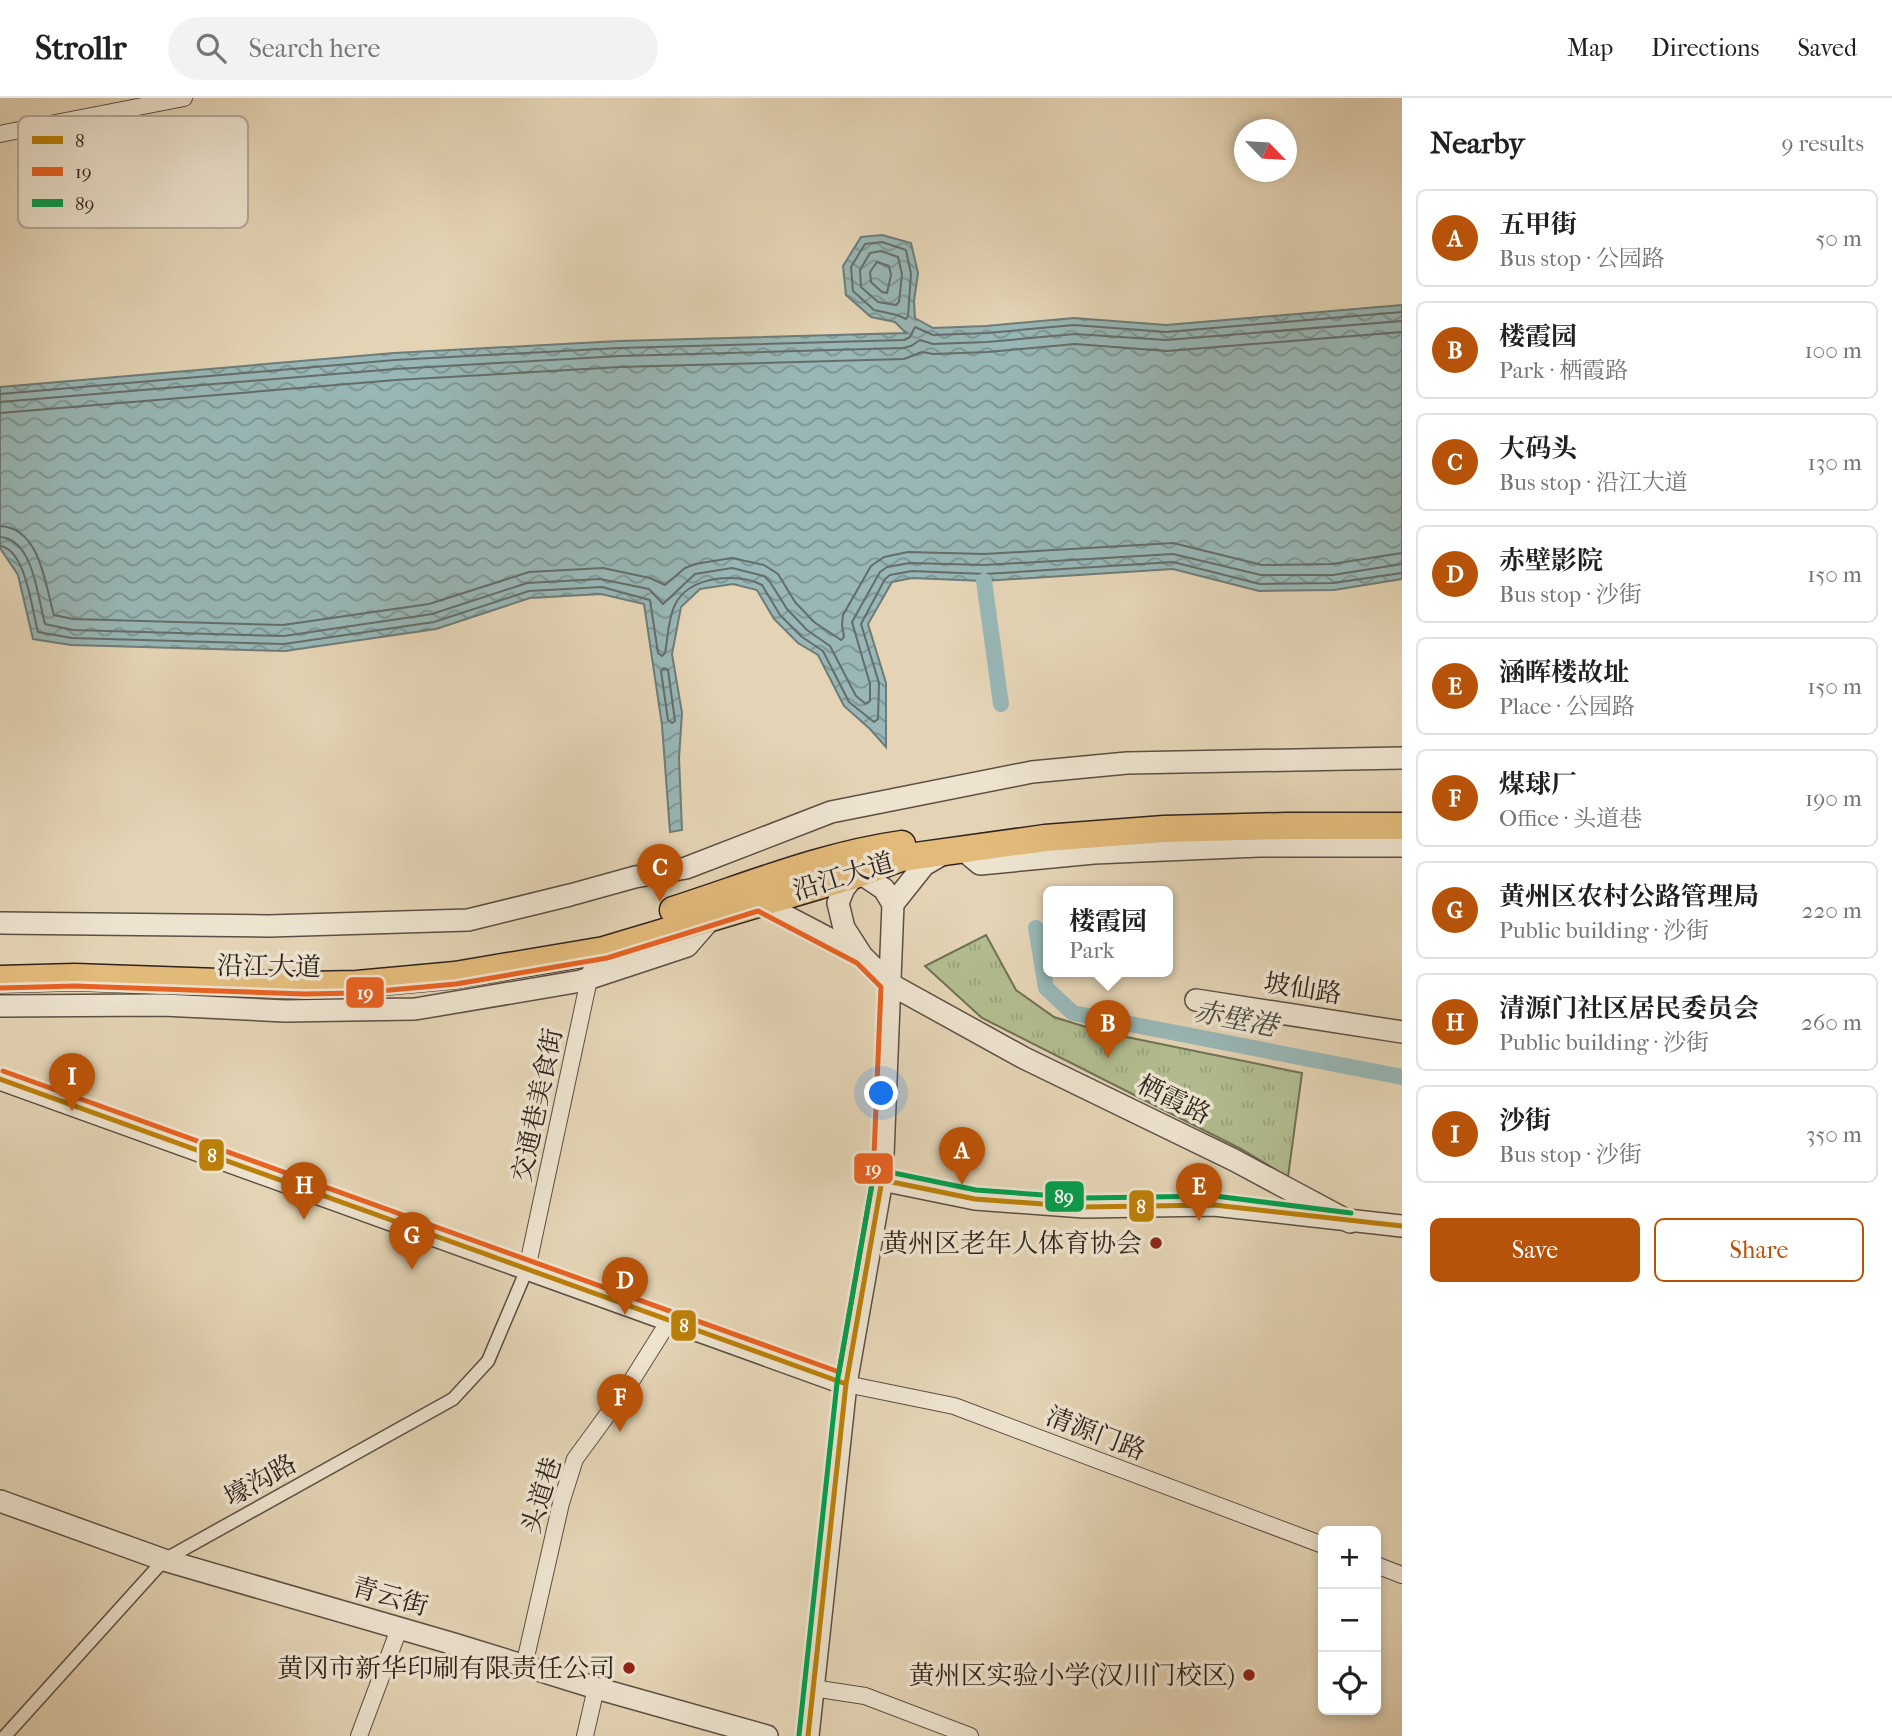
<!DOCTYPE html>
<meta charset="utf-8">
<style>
:root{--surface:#fff;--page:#f2f2f2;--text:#202124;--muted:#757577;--line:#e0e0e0;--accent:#b45309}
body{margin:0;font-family:"IM FELL French Canon","Noto Serif SC",serif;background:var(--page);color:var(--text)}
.controls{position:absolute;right:21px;bottom:21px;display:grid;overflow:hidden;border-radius:10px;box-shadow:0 4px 10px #0003}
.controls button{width:63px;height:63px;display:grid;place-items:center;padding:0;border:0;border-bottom:2px solid var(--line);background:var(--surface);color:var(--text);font:35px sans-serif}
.compass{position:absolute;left:1234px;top:21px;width:63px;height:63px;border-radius:50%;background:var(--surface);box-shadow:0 4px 10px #0003;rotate:115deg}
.you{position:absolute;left:882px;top:996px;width:24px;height:24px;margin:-18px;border:5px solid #fff;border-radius:50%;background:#1a73e8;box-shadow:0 0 0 10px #1a73e833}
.badge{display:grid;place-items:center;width:46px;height:46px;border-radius:50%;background:var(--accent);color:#fff;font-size:23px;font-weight:700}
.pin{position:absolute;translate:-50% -58px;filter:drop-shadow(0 2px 4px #0008)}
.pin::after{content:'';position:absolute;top:37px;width:24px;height:21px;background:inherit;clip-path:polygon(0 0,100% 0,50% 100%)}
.popup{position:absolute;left:1043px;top:788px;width:130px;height:91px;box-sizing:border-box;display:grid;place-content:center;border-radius:10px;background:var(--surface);filter:drop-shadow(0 2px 5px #0005);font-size:23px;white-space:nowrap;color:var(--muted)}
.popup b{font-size:26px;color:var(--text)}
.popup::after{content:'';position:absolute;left:50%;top:100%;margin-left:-14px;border:14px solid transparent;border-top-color:var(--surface)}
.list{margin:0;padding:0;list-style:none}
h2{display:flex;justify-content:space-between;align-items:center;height:91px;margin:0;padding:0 28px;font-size:30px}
h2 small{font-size:23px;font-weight:400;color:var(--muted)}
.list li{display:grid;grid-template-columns:46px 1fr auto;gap:21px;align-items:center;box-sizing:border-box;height:98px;margin:0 14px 14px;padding:0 14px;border:2px solid var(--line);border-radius:10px}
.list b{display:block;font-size:26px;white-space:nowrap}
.list p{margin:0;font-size:23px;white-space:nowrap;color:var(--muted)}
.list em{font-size:23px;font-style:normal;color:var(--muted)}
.actions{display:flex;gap:14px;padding:21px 28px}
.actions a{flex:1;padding:16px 0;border:2px solid var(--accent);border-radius:10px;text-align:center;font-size:24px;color:var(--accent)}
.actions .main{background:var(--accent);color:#fff}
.icon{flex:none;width:38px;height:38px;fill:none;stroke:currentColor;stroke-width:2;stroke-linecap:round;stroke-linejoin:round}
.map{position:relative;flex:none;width:1402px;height:1638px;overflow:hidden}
header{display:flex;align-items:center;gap:42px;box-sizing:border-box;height:98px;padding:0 35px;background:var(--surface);border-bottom:2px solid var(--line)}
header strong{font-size:33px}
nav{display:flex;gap:38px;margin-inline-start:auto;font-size:24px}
.search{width:490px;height:63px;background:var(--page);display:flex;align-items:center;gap:18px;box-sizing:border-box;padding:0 24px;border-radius:38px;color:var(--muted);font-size:26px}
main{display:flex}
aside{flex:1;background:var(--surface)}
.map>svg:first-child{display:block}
</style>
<header>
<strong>Strollr</strong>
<div class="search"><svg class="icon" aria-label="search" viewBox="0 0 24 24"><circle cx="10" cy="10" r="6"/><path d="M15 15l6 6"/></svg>Search here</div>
<nav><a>Map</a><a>Directions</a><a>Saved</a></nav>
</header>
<main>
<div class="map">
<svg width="1402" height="1638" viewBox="0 0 1402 1638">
<defs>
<pattern id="grass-tufts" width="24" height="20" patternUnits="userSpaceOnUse" patternTransform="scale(1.75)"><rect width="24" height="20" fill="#b2bd8f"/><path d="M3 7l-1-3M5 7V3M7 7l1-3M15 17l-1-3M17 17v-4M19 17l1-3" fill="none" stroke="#99a27b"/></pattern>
<pattern id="water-waves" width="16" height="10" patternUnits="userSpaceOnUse" patternTransform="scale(1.75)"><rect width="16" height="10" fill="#98b7b6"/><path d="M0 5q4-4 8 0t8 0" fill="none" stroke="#7c9493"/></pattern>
</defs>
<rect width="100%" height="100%" fill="#e4d4b5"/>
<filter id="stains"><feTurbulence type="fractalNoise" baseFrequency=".00286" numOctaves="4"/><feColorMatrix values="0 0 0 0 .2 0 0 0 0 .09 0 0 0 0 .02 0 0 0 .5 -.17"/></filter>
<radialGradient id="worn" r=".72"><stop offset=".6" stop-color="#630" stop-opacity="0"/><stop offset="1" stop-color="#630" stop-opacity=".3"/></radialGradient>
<!-- grass -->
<path fill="url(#grass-tufts)" stroke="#707056" stroke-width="2" d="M986 837 1016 892 1054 919 1102 934 1302 975 1288 1079 1241 1051 982 920 925 868Z"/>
<!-- water -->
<path fill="url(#water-waves)" stroke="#6e7c79" stroke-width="2" d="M882 137 911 145 918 175 914 203 915 220 933 230 986 228 1074 220 1166 227 1402 207V481L1334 492 1259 493 1173 471 984 483 912 480 892 484 868 526 886 585V649L870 631 844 608 818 557 798 545 774 521 757 492 733 486 700 491 681 509 672 556 682 615 679 660 682 732 670 734 662 627 644 506 601 496 530 500 436 531 285 553 71 547 33 541 18 477 0 450V289L394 255 619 243 906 235 895 224 871 219 846 197 843 168 861 139Z"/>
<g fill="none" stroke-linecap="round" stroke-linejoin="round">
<!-- shore -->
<path stroke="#646d6a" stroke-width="2" d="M882 144 906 152 911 176 908 218 906 221 897 217 874 212 853 193 851 169 865 146Z
M881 153 898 159 902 176 899 204 896 207 878 204 861 189 860 172 870 155Z
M877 164 889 168 891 177 887 195 882 194 871 184 870 174Z
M0 296 395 262 619 250 904 242 910 239 915 229 933 237 987 235 1074 227 1166 234 1402 214
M0 304 395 271 620 258 903 250 911 248 920 242 933 246 987 244 1075 236 1166 242 1402 223
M0 315 396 282 620 269 904 261 922 254 933 256 988 254 1075 246 1167 253 1402 234
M0 428C41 430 45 488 54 517L73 521 283 527 429 506 529 474 603 470 650 480 665 487 685 470 695 466 732 460 764 467 778 476 795 504 814 524 841 542 844 539 842 527 843 517 871 468 884 459 908 454 984 456 1173 445 1262 467 1332 466 1402 455
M0 439C34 441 38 502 45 526L73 532 284 538 432 516 527 485 600 481 649 491 663 506 695 476 732 470 764 478 770 484 787 511 807 532 830 548 856 598 866 606 870 603V586L852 524 880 474 887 469 910 465 984 467 1173 456 1261 477H1333L1402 466
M0 448C26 451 32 513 38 534L72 540 284 546 434 524 529 493 602 489 650 502 658 555 662 558 665 555C668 540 668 520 675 507 688 478 737 474 762 487L780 517 802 539 823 553 849 604 874 624 878 621 879 585 861 526 885 481 890 477 912 473 985 476 1173 464 1260 486 1333 485 1402 475
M664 570 668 572 675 623 672 625 668 622 661 573Z"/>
<!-- canal -->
<path stroke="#98b7b6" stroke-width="16" d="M984 483 1001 606
M1036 830 1046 890 1073 915 1402 979"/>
<!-- pedestrian casing -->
<g stroke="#5c4f44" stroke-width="15">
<path id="pedestrian" d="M5 1638 164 1462 453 1301 488 1263 527 1171"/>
</g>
<!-- minor casing -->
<g stroke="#5c4f44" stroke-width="18">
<path id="minor" d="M0 36 184 0
M527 1171 591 872
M846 1286 954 1308 1323 1447
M1376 1467 1402 1477
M524 1568 561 1405 575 1361 627 1290 669 1223
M813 1590 865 1598 970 1638
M359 1638 399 1531
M585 1638 596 1590"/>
</g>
<!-- tertiary casing -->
<g stroke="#5c4f44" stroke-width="24">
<path id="tertiary" d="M962 751 980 766 1094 755 1259 748H1402
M759 804 860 857
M893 806 924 767 943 756
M0 825 269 828 468 822 570 797 635 779 686 770 831 714 1032 674 1127 665 1402 660
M1196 902 1402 934
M0 908 163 907 285 913 415 911 581 883 687 848 713 818
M0 981 846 1286
M882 1082 975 1101 1084 1109 1214 1107 1402 1128
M0 1403 164 1462 454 1546 596 1590 767 1638
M808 1638 846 1286 882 1082 893 806 884 791 866 779 855 777 844 790 838 805 844 830 862 858 890 886 1024 960 1234 1062 1350 1124"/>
</g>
<!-- primary casing -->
<g stroke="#2f231e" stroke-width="29">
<path id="primary" d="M673 812C748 788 823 757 902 746
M0 881 75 879 305 887 357 886 455 877 604 852 855 777 901 760 1045 740 1164 731 1287 728H1402"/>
</g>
<!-- pedestrian -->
<use href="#pedestrian" stroke="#ede3cf" stroke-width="12"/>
<!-- minor -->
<use href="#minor" stroke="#ede3cf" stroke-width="16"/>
<!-- tertiary -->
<use href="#tertiary" stroke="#ede3cf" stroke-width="21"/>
<!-- primary -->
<use href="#primary" stroke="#e2ba7a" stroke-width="26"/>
<!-- bus-1 casing -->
<g stroke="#ede3cf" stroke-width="10">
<path id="bus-1" d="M0 981 846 1286
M882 1082 975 1101 1084 1109 1214 1107 1402 1128
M808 1638 846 1286 882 1082"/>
</g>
<!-- bus-2 casing -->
<g stroke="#ede3cf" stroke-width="10">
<path id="bus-2" d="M0 890 75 888 305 896 358 895 456 886 607 860 758 813 857 865 881 889 873 1081 839 1274 3 973"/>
</g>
<!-- bus-3 casing -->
<g stroke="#ede3cf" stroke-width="10">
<path id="bus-3" d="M884 1073 976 1092 1084 1100 1215 1098 1351 1115
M799 1637 837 1285 873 1080"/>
</g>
<!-- bus-1 -->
<use href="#bus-1" stroke="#bb7f09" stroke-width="5"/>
<!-- bus-2 -->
<use href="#bus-2" stroke="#e86222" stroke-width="5"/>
<!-- bus-3 -->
<use href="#bus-3" stroke="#029f4e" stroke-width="5"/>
</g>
<!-- markers -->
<g fill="#8f2418" stroke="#ede3cf" stroke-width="2.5">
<circle cx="1156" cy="1145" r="7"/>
<circle cx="629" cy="1570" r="7"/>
<circle cx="1249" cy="1577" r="7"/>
</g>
<g text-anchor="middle" stroke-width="7" stroke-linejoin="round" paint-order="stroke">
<!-- street labels -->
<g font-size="26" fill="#2f231e" stroke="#ede3cf">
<text transform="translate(843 778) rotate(-17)" y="9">沿江大道</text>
<text transform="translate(269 868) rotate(1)" y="9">沿江大道</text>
<text transform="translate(1303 890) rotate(9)" y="9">坡仙路</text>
<text transform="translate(1174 1001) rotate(26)" y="9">栖霞路</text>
<text transform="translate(537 1007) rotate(-78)" y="9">交通巷美食街</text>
<text transform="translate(1096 1335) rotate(21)" y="9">清源门路</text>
<text transform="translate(260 1382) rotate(-29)" y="9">壕沟路</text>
<text transform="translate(541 1397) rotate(-73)" y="9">头道巷</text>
<text transform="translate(390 1498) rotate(16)" y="9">青云街</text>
</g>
<!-- poi labels -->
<g font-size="26" fill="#2f231e" stroke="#ede3cf" text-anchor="end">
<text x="1142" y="1154">黄州区老年人体育协会</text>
<text x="615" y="1579">黄冈市新华印刷有限责任公司</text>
<text x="1235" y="1586">黄州区实验小学(汉川门校区)</text>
</g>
<!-- water labels -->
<g font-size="28" font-style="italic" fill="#494844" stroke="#ede3cf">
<text transform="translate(1236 920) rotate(11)" y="10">赤壁港</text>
</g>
</g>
<!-- legend -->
<rect x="18" y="18" width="230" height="112" rx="10" fill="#ede3cf" stroke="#b4a99a" stroke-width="2"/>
<rect x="32" y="38" width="31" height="8" fill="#bb7f09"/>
<rect x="32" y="69" width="31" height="9" fill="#e86222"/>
<rect x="32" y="101" width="31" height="8" fill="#029f4e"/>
<g font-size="19" fill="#2f231e">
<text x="75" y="49">8</text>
<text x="75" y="80">19</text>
<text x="75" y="112">89</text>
</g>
<g stroke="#ede3cf" stroke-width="2.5">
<rect x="345" y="878" width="40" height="33" rx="7" fill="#e86222"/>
<rect x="198" y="1040" width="27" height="34" rx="7" fill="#bb7f09"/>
<rect x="853" y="1054" width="41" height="33" rx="7" fill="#e86222"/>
<rect x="1044" y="1082" width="41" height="33" rx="7" fill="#029f4e"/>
<rect x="1128" y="1091" width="27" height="34" rx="7" fill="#bb7f09"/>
<rect x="670" y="1211" width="27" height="33" rx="7" fill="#bb7f09"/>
</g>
<g font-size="19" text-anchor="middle" font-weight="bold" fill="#fff">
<text x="365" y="901">19</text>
<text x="212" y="1064">8</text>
<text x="873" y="1077">19</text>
<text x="1064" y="1105">89</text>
<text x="1141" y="1115">8</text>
<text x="684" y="1234">8</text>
</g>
<rect width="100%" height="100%" filter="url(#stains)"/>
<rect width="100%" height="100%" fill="url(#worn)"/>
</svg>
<div class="controls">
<button>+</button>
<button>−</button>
<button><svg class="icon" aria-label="locate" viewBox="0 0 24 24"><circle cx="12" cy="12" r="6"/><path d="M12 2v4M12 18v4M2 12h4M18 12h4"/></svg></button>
</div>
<svg class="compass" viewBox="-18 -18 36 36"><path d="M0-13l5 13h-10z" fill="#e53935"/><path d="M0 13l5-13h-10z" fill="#757577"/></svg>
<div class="you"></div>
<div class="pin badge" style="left:962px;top:1087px">A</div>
<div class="pin badge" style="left:1108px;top:960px">B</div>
<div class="popup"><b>楼霞园</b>Park</div>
<div class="pin badge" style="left:660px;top:804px">C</div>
<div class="pin badge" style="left:625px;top:1217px">D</div>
<div class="pin badge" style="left:1199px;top:1123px">E</div>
<div class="pin badge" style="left:620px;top:1334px">F</div>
<div class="pin badge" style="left:412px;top:1172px">G</div>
<div class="pin badge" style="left:304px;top:1122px">H</div>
<div class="pin badge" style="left:72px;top:1013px">I</div>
</div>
<aside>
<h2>Nearby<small>9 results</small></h2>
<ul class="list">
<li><span class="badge">A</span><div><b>五甲街</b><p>Bus stop · 公园路</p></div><em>50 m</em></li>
<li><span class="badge">B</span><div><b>楼霞园</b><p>Park · 栖霞路</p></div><em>100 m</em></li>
<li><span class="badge">C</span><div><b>大码头</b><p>Bus stop · 沿江大道</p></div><em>130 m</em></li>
<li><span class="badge">D</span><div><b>赤壁影院</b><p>Bus stop · 沙街</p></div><em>150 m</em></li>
<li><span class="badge">E</span><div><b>涵晖楼故址</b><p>Place · 公园路</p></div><em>150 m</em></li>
<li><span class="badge">F</span><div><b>煤球厂</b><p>Office · 头道巷</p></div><em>190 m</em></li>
<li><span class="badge">G</span><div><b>黄州区农村公路管理局</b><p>Public building · 沙街</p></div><em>220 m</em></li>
<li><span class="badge">H</span><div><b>清源门社区居民委员会</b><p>Public building · 沙街</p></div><em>260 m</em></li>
<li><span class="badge">I</span><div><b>沙街</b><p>Bus stop · 沙街</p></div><em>350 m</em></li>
</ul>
<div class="actions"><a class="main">Save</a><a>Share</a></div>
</aside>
</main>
